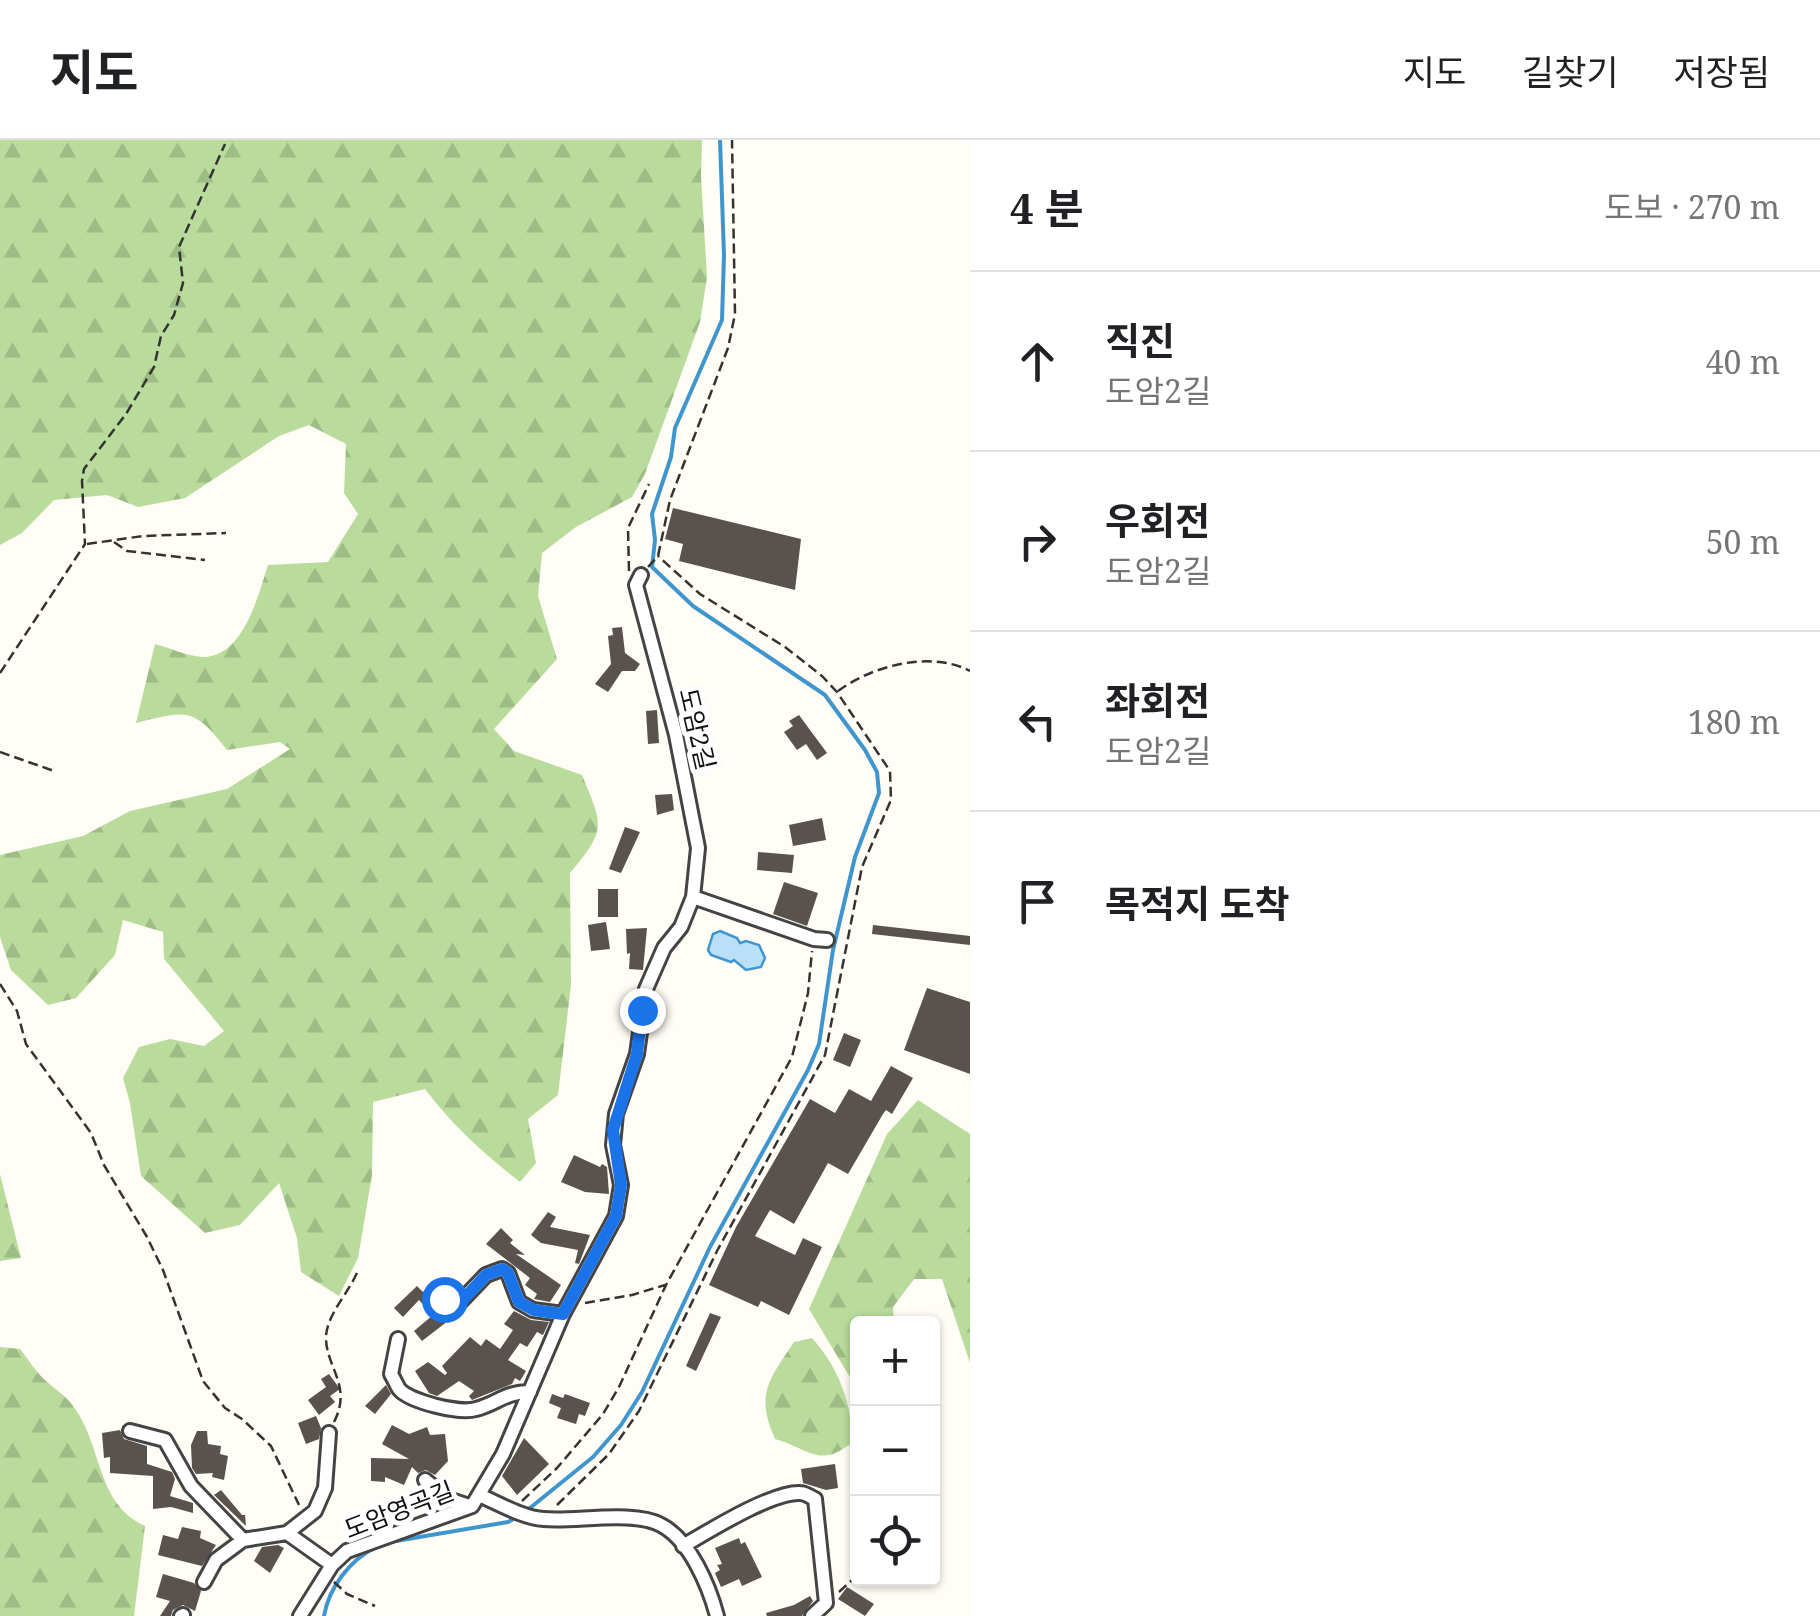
<!DOCTYPE html>
<html lang="ko">
<meta charset="utf-8">
<style>
:root{--surface:#fff;--page:#f2f2f2;--text:#202124;--muted:#757577;--line:#e0e0e0}
body{margin:0;font-family:"Noto Serif","Noto Sans KR",serif;background:var(--page);color:var(--text)}
.controls{position:absolute;right:30px;bottom:30px;display:grid;overflow:hidden;border-radius:10px;box-shadow:0 2px 8px #0004}
.controls button{width:90px;height:90px;display:grid;place-items:center;padding:0;border:0;border-bottom:2px solid var(--line);background:var(--surface);color:var(--text);font:50px sans-serif}
.stop{position:absolute;width:30px;height:30px;margin:-22px;border:8px solid #1a73e8;border-radius:50%;background:#fff}
.stop.end{background:#1a73e8;border-color:#fff;box-shadow:0 2px 10px #0008}
.list{margin:0;padding:0;list-style:none}
h2{display:flex;justify-content:space-between;align-items:center;height:130px;margin:0;padding:0 40px;font-size:42px}
h2 small{font-size:32px;font-weight:400;color:var(--muted)}
.list li{display:grid;grid-template-columns:65px 1fr auto;gap:30px;align-items:center;box-sizing:border-box;height:180px;padding:0 40px;border-top:2px solid var(--line)}
.list b{display:block;font-size:38px;white-space:nowrap}
.list p{margin:0;font-size:32px;white-space:nowrap;color:var(--muted)}
.list em{font-size:32px;font-style:normal;color:var(--muted)}
.icon{flex:none;width:55px;height:55px;fill:none;stroke:currentColor;stroke-width:2;stroke-linecap:round;stroke-linejoin:round}
.map{position:relative;flex:none;width:970px;height:1476px;overflow:hidden}
header{display:flex;align-items:center;gap:60px;box-sizing:border-box;height:140px;padding:0 50px;background:var(--surface);border-bottom:2px solid var(--line)}
header strong{font-size:48px}
nav{display:flex;gap:55px;margin-inline-start:auto;font-size:35px}
main{display:flex}
aside{flex:1;background:var(--surface)}
.map>svg:first-child{display:block}
</style>
<header>
<strong>지도</strong>
<nav><a>지도</a><a>길찾기</a><a>저장됨</a></nav>
</header>
<main>
<div class="map">
<svg width="970" height="1476" viewBox="0 0 970 1476">
<defs>
<pattern id="forest-firs" width="22" height="20" patternUnits="userSpaceOnUse" patternTransform="scale(2.5)"><rect width="22" height="20" fill="#b9dc9c"/><path d="M5 1l3.5 6h-7zM16 11l3.5 6h-7z" fill="#9ebc85"/></pattern>
</defs>
<rect width="100%" height="100%" fill="#fffdf5"/>
<!-- forest -->
<path fill="url(#forest-firs)" d="M0 0H702L701 36 707 138 700 182 645 334 632 357 576 387 542 413 538 456 557 519 494 589 514 611 582 635C603 686 607 689 570 733L571 845 558 955 528 979 536 1023 520 1042C484 1014 452 985 425 949L373 962 372 1035 358 1118 339 1156 301 1132 297 1098 279 1043 240 1085 205 1093 141 1036 130 963 123 938 139 907 170 899 204 906 224 891 164 819 163 792 123 780 115 815 76 858 48 865 11 830 0 797V715L83 696 130 671 227 649 290 609 280 602 227 610C194 567 187 570 136 583L155 504C170 508 187 516 202 517 243 518 258 456 268 425L328 422 358 374 344 353 346 304 309 285 279 296 185 358 138 367 107 355 54 360 22 393 0 405Z
M918 960 970 994V1223L942 1139H914L893 1167 894 1183 858 1184 857 1249 809 1169 887 994Z
M0 1034 21 1118 0 1121Z
M812 1198C839 1228 851 1262 853 1302 819 1329 810 1309 775 1299 755 1254 769 1240 794 1202Z
M0 1207 20 1209C28 1219 35 1231 45 1240 52 1247 62 1253 69 1261 104 1301 93 1362 145 1386L134 1476H0Z"/>
<!-- water -->
<path fill="#b9e0f7" stroke="#3f96cf" stroke-width="2.5" d="M720 791 737 798 740 803 746 801 759 805 765 818 761 827 746 830 734 820 731 822 711 815 708 810 713 794Z"/>
<g fill="none" stroke-linecap="round" stroke-linejoin="round">
<!-- stream -->
<path stroke="#3f96cf" stroke-width="4" d="M525 1372 593 1317 621 1285 642 1252 710 1107 808 930 819 904 833 810 855 717 879 653 877 632 865 610 825 555 693 466 652 427 655 400 652 374 671 317 675 288 722 180 724 115 720 0
M390 1402 508 1382 517 1377
M324 1476C329 1447 350 1420 376 1407"/>
</g>
<!-- building -->
<path fill="#5a524d" d="M673 368 801 399 795 450 679 421 683 404 665 399Z
M622 487 625 513 640 524 635 531H622L608 552 595 544 611 524 608 496 613 495 612 488Z
M657 570 659 603 648 604 646 571Z
M799 575 827 613 817 620 806 604 797 610 784 592 793 586 789 581Z
M672 654 674 670 657 675 655 655Z
M822 678 826 700 793 706 789 685Z
M625 687 640 692 621 733 609 729Z
M758 712 794 715 792 733 757 730Z
M784 742 818 753 807 786 773 774Z
M598 749H618V777H598Z
M606 782 610 809 591 811 588 785Z
M873 785 970 796V805L872 794Z
M647 788 643 830 629 829 630 813 627 814 626 789Z
M927 848 970 862V934L904 910Z
M844 893 861 900 850 927 833 920Z
M891 926 913 938 892 974 886 970 883 974 848 1034 828 1023 794 1084 770 1070 755 1096 795 1115 803 1098 822 1107 789 1175 761 1161 758 1167 709 1145 736 1087 810 959 835 973 849 949 871 961Z
M574 1015 600 1027 602 1024 607 1027 609 1054 585 1052 561 1042Z
M548 1072 556 1077 550 1087 590 1095 579 1124 575 1123 578 1110 541 1103 531 1095Z
M501 1088 513 1100 510 1103 525 1115 516 1114 561 1145 550 1162 534 1159 537 1154 525 1145 530 1138 486 1104Z
M433 1144 438 1151 434 1157 435 1164 457 1174 422 1201 414 1191 433 1175 419 1160 403 1177 394 1168 417 1146 423 1152Z
M514 1171 531 1180 549 1182 543 1195 537 1192 527 1207 520 1203 508 1220 526 1231 520 1241 515 1238 512 1244 472 1260 469 1256 474 1251 459 1241 437 1256 429 1253 415 1231 428 1222 445 1235 447 1233 442 1226 470 1197 481 1206 486 1199 500 1209 513 1190 504 1184Z
M710 1173 721 1177 696 1231 686 1226Z
M329 1234 340 1249 330 1256 335 1262 319 1275 308 1260 326 1247 321 1239Z
M386 1245 391 1254 375 1274 365 1266Z
M552 1254 563 1258 565 1254 590 1263 585 1276 579 1274 576 1284 557 1278 561 1268 549 1263Z
M316 1276 321 1288 319 1299 306 1304 298 1283Z
M392 1285 409 1294 427 1287 430 1295 445 1294 448 1321 435 1335 426 1330 418 1333 412 1327 404 1345 385 1337V1342L371 1341V1318L409 1319 382 1304Z
M120 1290 124 1299 147 1306V1324L172 1332 175 1339 170 1356 193 1363V1373L171 1367 153 1369V1336L110 1333V1317L104 1318 102 1293Z
M197 1291H207L208 1304 221 1306 220 1314 228 1316 224 1340 212 1337 213 1333 196 1334 192 1328 191 1305Z
M524 1298 549 1324 517 1355 502 1336Z
M835 1324 838 1348 826 1350 803 1343 801 1329Z
M221 1350 242 1375H245L246 1386 214 1355Z
M182 1387 201 1391 200 1398 216 1405 202 1426 158 1415 163 1395 178 1399Z
M739 1398 741 1404 745 1402 762 1437 742 1446 739 1439 721 1447 715 1433 720 1430 717 1425 722 1424 715 1408Z
M278 1405 284 1408 270 1433 254 1421 262 1407Z
M163 1434 194 1443 201 1451 195 1471 183 1465 173 1470 171 1476H160L170 1461 156 1457Z
M847 1447 874 1464 865 1476 838 1459Z
M810 1456 813 1461 802 1476H767L766 1473 794 1465Z"/>
<g fill="none" stroke-linecap="round" stroke-linejoin="round">
<!-- minor casing -->
<g stroke="#444" stroke-width="18">
<path id="minor" d="M693 757 814 799 827 800
M444 1159 461 1161 486 1135 502 1129 508 1133 519 1162 533 1170 563 1174
M398 1199 391 1234C394 1239 396 1244 399 1249 410 1262 460 1274 476 1269 498 1263 505 1252 530 1252
M130 1291 165 1300 191 1346 243 1400
M425 1340 448 1359 469 1366
M479 1355C498 1363 523 1378 544 1379 575 1382 634 1370 661 1385 690 1400 709 1446 717 1476
M287 1393 332 1425
M683 1406C709 1391 771 1352 800 1353 806 1353 810 1357 815 1359L826 1463 812 1476
M204 1442 216 1420 243 1400 287 1393 315 1371 325 1348 329 1293
M181 1476 183 1475
M300 1476 332 1425 347 1411 472 1366 503 1314 563 1174 616 1076 621 1045 613 1005 616 974 637 914 646 849 664 808 681 787 693 757 698 708 676 595 636 445 641 435"/>
</g>
<!-- path -->
<path stroke="#333" stroke-width="2.5" stroke-dasharray="10 5" stroke-linecap="butt" d="M114 402 127 411 205 420
M87 404 143 396 226 393
M648 427 658 416 670 360 728 208 735 174 732 0
M629 431 628 388 649 344
M0 533 85 404 82 341 84 329 126 274 154 227 161 196 174 175 183 143 179 107 225 4
M838 551C872 526 930 510 970 531
M0 612 54 631
M0 844 17 871 26 904 91 993 104 1025 147 1097 163 1130 203 1241 225 1268 242 1279 271 1306 299 1365
M585 1163 632 1155 665 1145
M334 1282C353 1245 325 1227 326 1196 328 1172 350 1152 358 1130
M522 1361 557 1328 603 1274 619 1247 666 1145 792 917 808 853 812 811
M557 1365 609 1314 639 1271 717 1111 825 915 862 727 891 660 890 631 837 552 822 536 785 507 700 454 658 416
M334 1442 347 1454 375 1466
M839 1452 853 1439 858 1423"/>
<!-- minor -->
<use href="#minor" stroke="#fff" stroke-width="12"/>
</g>
<g fill="none" stroke-linecap="round" stroke-linejoin="round">
<!-- route -->
<path stroke="#1a73e8" stroke-width="12" d="M444 1159 462 1161 486 1135 502 1129 508 1133 519 1162 534 1170 563 1174 616 1076 621 1045 613 990 637 914 642 870"/>
</g>
<g text-anchor="middle" stroke-width="10" stroke-linejoin="round" paint-order="stroke">
<!-- street labels -->
<g font-size="25" fill="#111" stroke="#fff">
<text transform="translate(697 589) rotate(77)" y="9">도암2길</text>
<text transform="translate(399 1370) rotate(-21)" y="9">도암영곡길</text>
</g>
</g>
</svg>
<div class="controls">
<button>+</button>
<button>−</button>
<button><svg class="icon" aria-label="locate" viewBox="0 0 24 24"><circle cx="12" cy="12" r="6"/><path d="M12 2v4M12 18v4M2 12h4M18 12h4"/></svg></button>
</div>
<div class="stop" style="left:444px;top:1159px"></div>
<div class="stop end" style="left:642px;top:870px"></div>
</div>
<aside>
<h2>4 분<small>도보 · 270 m</small></h2>
<ul class="list">
<li><svg class="icon" aria-label="ahead" viewBox="0 0 24 24"><path d="M12 20V5M6 11l6-6 6 6"/></svg><div><b>직진</b><p>도암2길</p></div><em>40 m</em></li>
<li><svg class="icon" aria-label="right" viewBox="0 0 24 24"><path d="M7 20v-9h11M14 6l5 5-5 5"/></svg><div><b>우회전</b><p>도암2길</p></div><em>50 m</em></li>
<li><svg class="icon" aria-label="left" viewBox="0 0 24 24"><path d="M17 20v-9H6M10 6l-5 5 5 5"/></svg><div><b>좌회전</b><p>도암2길</p></div><em>180 m</em></li>
<li><svg class="icon" aria-label="arrive" viewBox="0 0 24 24"><path d="M6 21V4h12l-3 4 3 4H6"/></svg><div><b>목적지 도착</b></div></li>
</ul>
</aside>
</main>
